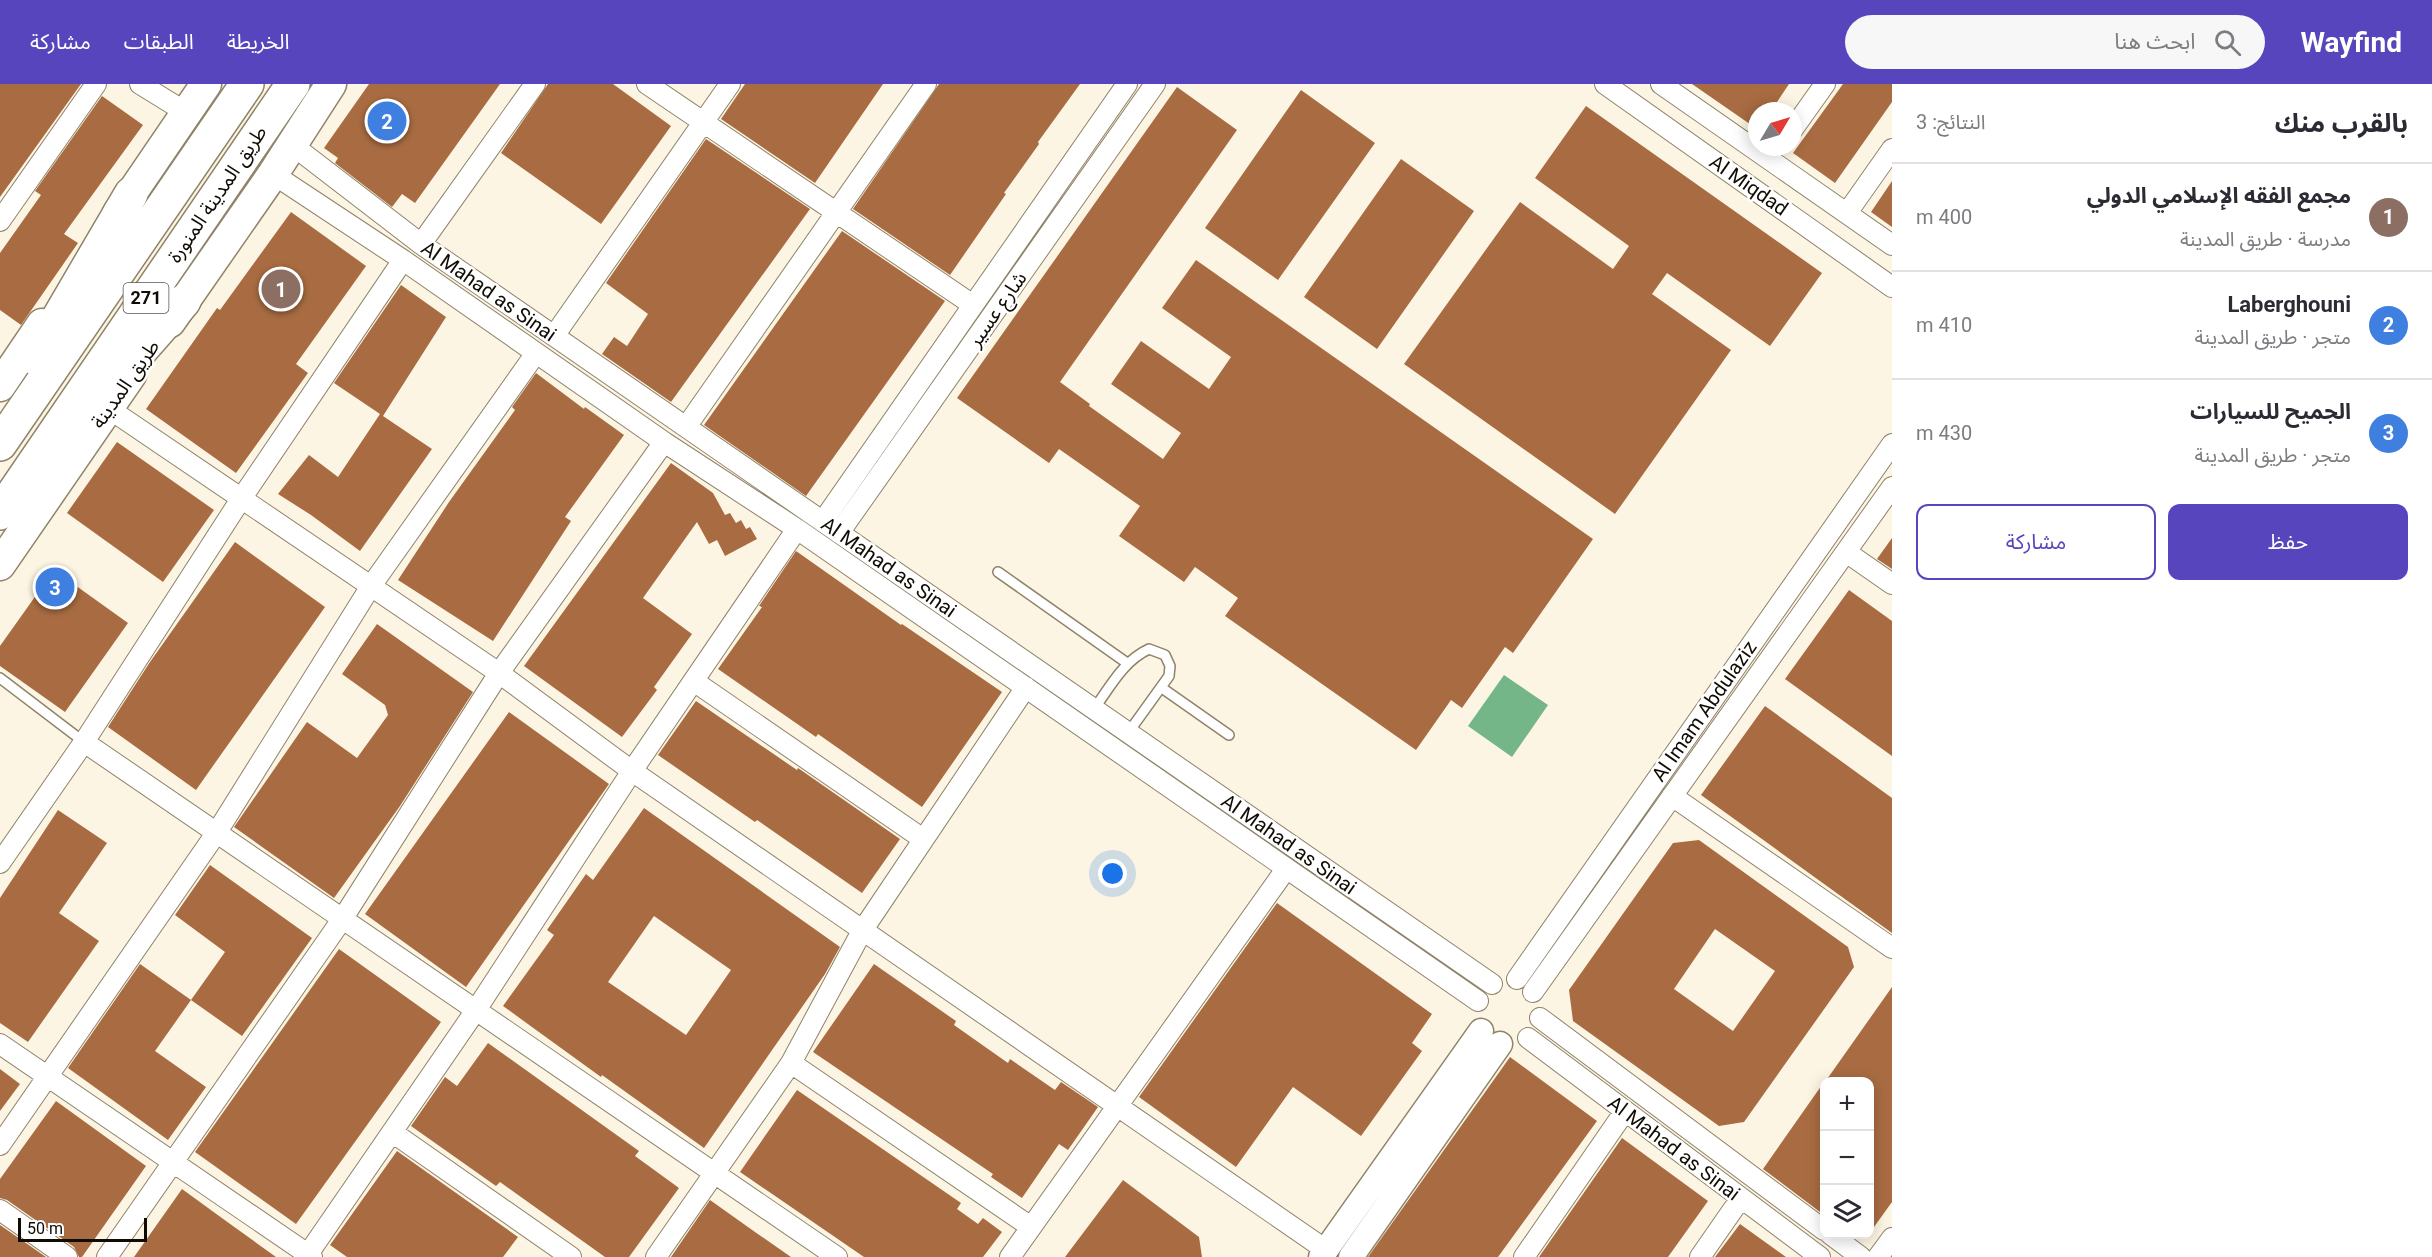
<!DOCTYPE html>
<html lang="ar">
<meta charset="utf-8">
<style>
:root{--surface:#fff;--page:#f7f7f7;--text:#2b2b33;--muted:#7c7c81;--line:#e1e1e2;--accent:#5645bd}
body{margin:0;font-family:Roboto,"Noto Sans Arabic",sans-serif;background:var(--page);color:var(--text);direction:rtl}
.controls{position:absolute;right:18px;bottom:18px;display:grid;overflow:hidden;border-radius:12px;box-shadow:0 3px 15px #0003}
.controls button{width:54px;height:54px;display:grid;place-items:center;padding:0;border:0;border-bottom:2px solid var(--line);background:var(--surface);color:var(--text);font:30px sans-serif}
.compass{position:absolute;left:1748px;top:18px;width:54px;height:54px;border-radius:50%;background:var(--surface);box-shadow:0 3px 15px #0003;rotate:52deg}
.scale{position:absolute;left:18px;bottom:15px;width:129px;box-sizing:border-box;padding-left:6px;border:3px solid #100c04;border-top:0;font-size:16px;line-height:21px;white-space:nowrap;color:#100c04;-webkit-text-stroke:4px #fff;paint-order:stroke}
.you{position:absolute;left:1113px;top:790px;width:21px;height:21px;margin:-15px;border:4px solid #fff;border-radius:50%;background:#1a73e8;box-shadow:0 0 0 9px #1a73e833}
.badge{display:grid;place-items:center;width:39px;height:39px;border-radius:50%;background:var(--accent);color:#fff;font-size:20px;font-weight:700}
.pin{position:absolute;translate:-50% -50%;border:3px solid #fff;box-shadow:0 2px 6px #0006}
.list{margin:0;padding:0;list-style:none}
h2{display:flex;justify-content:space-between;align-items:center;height:78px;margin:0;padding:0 24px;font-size:26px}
h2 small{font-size:20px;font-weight:400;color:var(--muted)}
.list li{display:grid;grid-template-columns:39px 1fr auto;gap:18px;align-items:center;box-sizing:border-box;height:108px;padding:0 24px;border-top:2px solid var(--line)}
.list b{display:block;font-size:22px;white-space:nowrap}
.list p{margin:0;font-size:20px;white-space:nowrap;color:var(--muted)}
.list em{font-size:20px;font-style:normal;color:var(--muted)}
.actions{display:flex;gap:12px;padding:18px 24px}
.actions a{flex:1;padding:14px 0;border:2px solid var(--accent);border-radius:12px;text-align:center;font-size:21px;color:var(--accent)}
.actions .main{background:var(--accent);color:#fff}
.icon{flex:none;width:33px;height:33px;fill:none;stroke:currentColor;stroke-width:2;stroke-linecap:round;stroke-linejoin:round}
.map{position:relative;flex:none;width:1892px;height:1173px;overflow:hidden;direction:ltr}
header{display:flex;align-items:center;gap:36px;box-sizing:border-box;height:84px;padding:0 30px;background:var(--accent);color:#fff}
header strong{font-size:28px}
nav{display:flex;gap:33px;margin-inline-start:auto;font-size:21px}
.search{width:420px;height:54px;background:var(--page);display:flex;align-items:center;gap:15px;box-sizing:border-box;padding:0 21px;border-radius:33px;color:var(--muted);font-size:22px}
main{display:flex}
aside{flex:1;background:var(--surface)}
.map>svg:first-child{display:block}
</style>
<header>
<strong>Wayfind</strong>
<div class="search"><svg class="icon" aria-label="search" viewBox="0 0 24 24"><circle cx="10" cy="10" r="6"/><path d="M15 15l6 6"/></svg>ابحث هنا</div>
<nav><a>الخريطة</a><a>الطبقات</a><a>مشاركة</a></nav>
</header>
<main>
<aside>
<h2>بالقرب منك<small>النتائج: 3</small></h2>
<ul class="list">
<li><span class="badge" style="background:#8d6e63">1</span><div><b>مجمع الفقه الإسلامي الدولي</b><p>مدرسة · طريق المدينة</p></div><em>400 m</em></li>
<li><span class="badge" style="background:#3f7fe0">2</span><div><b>Laberghouni</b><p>متجر · طريق المدينة</p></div><em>410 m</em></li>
<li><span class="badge" style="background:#3f7fe0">3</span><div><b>الجميح للسيارات</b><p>متجر · طريق المدينة</p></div><em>430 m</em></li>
</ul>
<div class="actions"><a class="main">حفظ</a><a>مشاركة</a></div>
</aside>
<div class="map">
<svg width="1892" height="1173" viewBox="0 0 1892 1173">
<rect width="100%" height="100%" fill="#fdf5e3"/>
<!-- water -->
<path fill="#74b687" d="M1504 591 1548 621 1512 673 1468 642Z"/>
<!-- building -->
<path fill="#a96c42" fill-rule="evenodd" d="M0 0H81L0 113Z
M369 0H500L415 119 402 110 392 123 335 79 338 74 324 64Z
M548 0H613L671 42 601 140 501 69Z
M745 0H883L815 99 721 35Z
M939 0H1080L1038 58 1039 60 1004 109 1006 110 950 191 853 125Z
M1692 0H1789L1771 27H1757V45Z
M1843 0H1892V18L1835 99 1793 69Z
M1177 3 1237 46 1060 298 1090 320 1089 322 1163 375 1181 349 1111 300 1141 257 1209 305 1231 273 1162 224 1196 176 1593 455 1513 569 1505 563 1462 624 1451 616 1416 666 1225 532 1238 514 1195 483 1184 498 1119 452 1140 422 1059 365 1049 379 957 314Z
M1301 6 1375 59 1278 196 1205 144Z
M102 12 143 41 64 150 78 159 21 241 0 226V169L41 111 35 107Z
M1586 22 1822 189 1770 262 1667 189 1652 210 1731 266 1615 430 1404 280 1520 118 1613 185 1629 162 1535 94Z
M706 55 810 125 671 318 602 270 614 253 627 262 648 230 606 199Z
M1401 75 1474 127 1377 265 1304 213Z
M1892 97V143L1871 128Z
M291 128 366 182 296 280 308 289 236 389 146 325 217 224 220 226Z
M842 147 945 217 806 412 704 341Z
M401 201 446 233 383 332 334 299Z
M536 289 584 325 585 323 624 351 565 433 571 437 493 557 398 496 449 418 515 326 512 323Z
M380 330 432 365 360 467 311 431 278 410 309 371 338 393Z
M117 358 214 426 163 498 67 429Z
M671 379 713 409 725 431 730 429 736 439 741 436 746 445 750 443 757 455 725 472 717 456 709 460 697 438 643 514 692 550 654 603 657 606 622 653 524 582Z
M1892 454V485L1877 475Z
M235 458 325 523 196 706 108 643 150 578Z
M796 467 901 541 902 540 1002 608 922 723 818 650 816 653 718 585 762 523 759 522Z
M54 486 128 539 65 628 0 582V562Z
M1849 506 1892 537V672L1785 595Z
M377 540 473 608 400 722 334 814 234 743 307 638 357 674 388 631 385 621 342 590Z
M696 617 797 686 798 684 900 755 862 809 757 736 755 738 658 671Z
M1765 622 1892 714V849L1701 711Z
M509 628 609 700 466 903 365 830Z
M644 724 840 863 825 890 704 1064 602 991 601 993 503 922 554 851 547 846 586 790 593 796ZM654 832 731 886 686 951 608 898Z
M58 726 107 759 59 829 99 857 28 958 0 939V814Z
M1699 756 1848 863 1854 883 1744 1038 1719 1042 1573 937 1569 906 1673 759ZM1715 845 1775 887 1733 947 1674 905Z
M210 781 312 854 242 952 191 916 225 868 175 831Z
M1277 819 1432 930 1412 959 1422 967 1361 1052 1293 1003 1236 1083 1139 1013Z
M339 865 441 938 296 1140 195 1068Z
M140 880 191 916 155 967 206 1003 168 1056 68 984Z
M874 880 956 937 954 941 1008 979 1010 975 1055 1006 1061 998 1098 1023 1068 1066 1059 1060 1022 1114 991 1093 993 1090 813 968Z
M1892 903V1118L1869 1150V998H1825Z
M488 959 639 1067 635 1072 679 1104 629 1173H605L500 1098 496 1102 411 1042 445 993 457 1002Z
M1510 973 1597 1037 1498 1173H1368Z
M0 985 20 1000 0 1027Z
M1824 998V1131L1763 1085Z
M797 1006 961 1119 957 1125 978 1140 983 1134 1002 1148 983 1173H864L740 1088Z
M56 1017 146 1082 82 1173H79L74 1163 7 1116 0 1114V1095Z
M1622 1054 1708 1117 1668 1173H1539Z
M397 1067 518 1153 503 1173H347L330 1161Z
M1123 1096 1199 1153 1202 1173H1065Z
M182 1105 226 1137 276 1173H134Z
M710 1116 755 1148 791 1173H671Z
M1740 1140 1786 1173H1715Z
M0 1141 46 1173H0Z"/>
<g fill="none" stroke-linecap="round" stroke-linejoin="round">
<!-- service casing -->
<g stroke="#8f8368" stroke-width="12">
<path id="service" d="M998 488 1127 579
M0 594 84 658
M1162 604 1229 651
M1094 625C1110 603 1123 577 1149 565L1165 571 1170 582 1169 592 1128 649"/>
</g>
<!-- minor casing -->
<g stroke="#8f8368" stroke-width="22">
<path id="minor" d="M140 0 187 29
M647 0 973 221
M1605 0 1892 203
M1661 0 1892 161
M1793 45 1825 0
M291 60 421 160 1492 900
M273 90 403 176 664 358 797 445 1478 917
M1847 129 1892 65
M0 137 96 0
M421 160 535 0
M554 252 730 0
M108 324 499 589 632 687 1326 1166
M686 343 926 0
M823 437 1127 0
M839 449 1155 0
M1846 468 1892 500
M695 598 923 755
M84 658 837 1173
M1672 712 1892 864
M0 779 84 658 241 415 403 176
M1517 895 1892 360
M1533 908 1892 403
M1540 934 1824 1146
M1528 954 1820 1173
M0 960 312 1173
M791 979 1031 1143
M392 1048 571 1173
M0 1061 217 748 371 502 536 269
M0 1126 67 1173
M1830 1150 1861 1173
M107 1173 343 834 499 589 664 358
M306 1173 476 926 632 687 797 445
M656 1173 791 979 862 847 1026 603
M1010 1173 1286 785
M1524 1173 1625 1027
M1700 1173 1741 1114
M1878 1173 1892 1154"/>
</g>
<!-- tertiary casing -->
<g stroke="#8f8368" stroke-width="27">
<path id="tertiary" d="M1321 1173 1481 947
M1351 1173 1500 960"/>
</g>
<!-- primary casing -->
<g stroke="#8f8368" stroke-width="33">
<path id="primary" d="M118 129 206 0
M170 238 273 90 331 0
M0 302 42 240
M0 481 131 291"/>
</g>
<!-- motorway casing -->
<g stroke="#8f8368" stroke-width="36">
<path id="motorway" d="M35 274 131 110
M103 309 184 217
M0 360 247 0
M0 429 293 0"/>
</g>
<!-- service -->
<use href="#service" stroke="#fff" stroke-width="9"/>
<!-- minor -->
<use href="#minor" stroke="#fff" stroke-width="20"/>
<!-- tertiary -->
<use href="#tertiary" stroke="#fff" stroke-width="24"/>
<!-- primary -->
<use href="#primary" stroke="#fff" stroke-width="30"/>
<!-- motorway -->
<use href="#motorway" stroke="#fff" stroke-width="33"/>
</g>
<g text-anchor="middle" stroke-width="5" stroke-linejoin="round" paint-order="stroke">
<!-- shield labels -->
<rect fill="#fff" stroke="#58554f" stroke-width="1.5" x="123.5" y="199" width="45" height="30" rx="4.5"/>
<g font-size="18" font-weight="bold" fill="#100c04">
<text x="146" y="220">271</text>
</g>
<!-- street labels -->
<g font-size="20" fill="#100c04" stroke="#fff">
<text transform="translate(1749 101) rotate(35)" y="7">Al Miqdad</text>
<text transform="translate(217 110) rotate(-56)" y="7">طريق المدينة المنورة</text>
<text transform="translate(489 207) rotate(35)" y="7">Al Mahad as Sinai</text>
<text transform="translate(997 225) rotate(-55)" y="7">شارع عسير</text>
<text transform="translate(125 300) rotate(-55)" y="7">طريق المدينة</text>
<text transform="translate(889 483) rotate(35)" y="7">Al Mahad as Sinai</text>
<text transform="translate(1704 627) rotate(-55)" y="7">Al Imam Abdulaziz</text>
<text transform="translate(1289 760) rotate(35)" y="7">Al Mahad as Sinai</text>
<text transform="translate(1674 1064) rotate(37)" y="7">Al Mahad as Sinai</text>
</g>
</g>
</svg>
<div class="controls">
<button>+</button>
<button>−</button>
<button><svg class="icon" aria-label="layers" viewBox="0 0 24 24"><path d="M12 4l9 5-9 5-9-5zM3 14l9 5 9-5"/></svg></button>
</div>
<svg class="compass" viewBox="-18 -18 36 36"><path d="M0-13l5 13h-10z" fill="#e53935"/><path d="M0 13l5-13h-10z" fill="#7c7c81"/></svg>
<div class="scale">50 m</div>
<div class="you"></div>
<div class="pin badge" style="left:281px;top:205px;background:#8d6e63">1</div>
<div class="pin badge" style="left:387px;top:37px;background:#3f7fe0">2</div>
<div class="pin badge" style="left:55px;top:503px;background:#3f7fe0">3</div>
</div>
</main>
